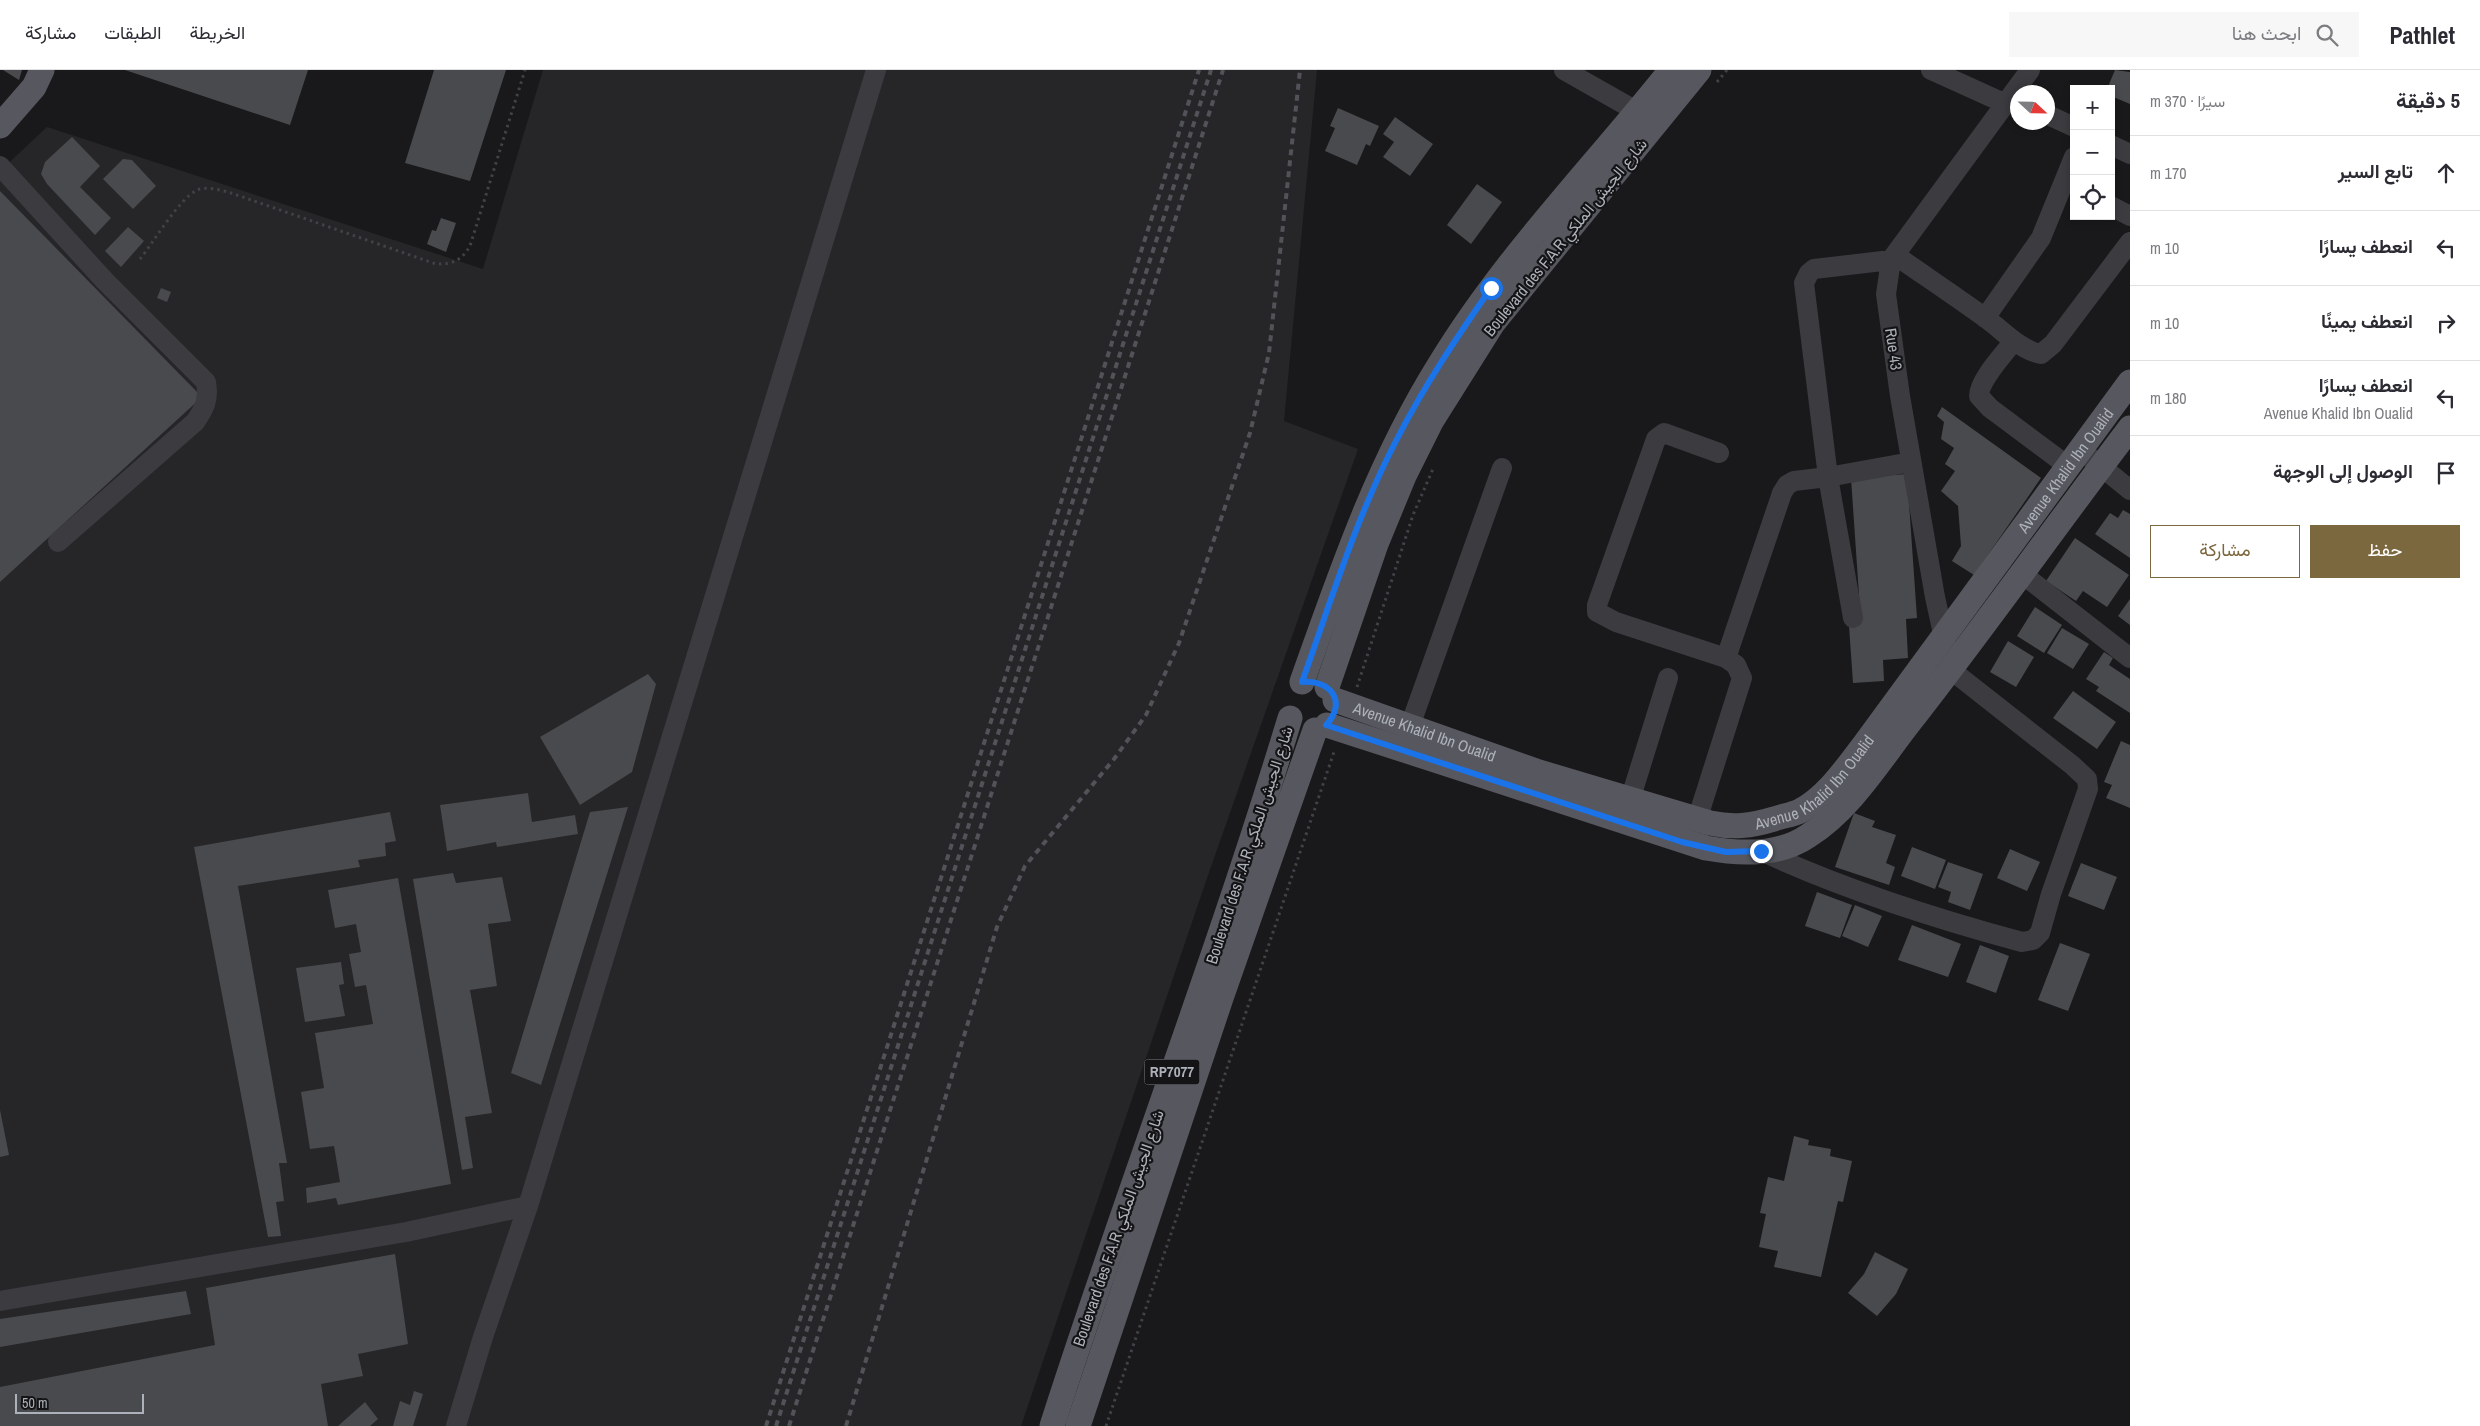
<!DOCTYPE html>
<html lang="ar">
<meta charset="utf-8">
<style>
:root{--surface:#fff;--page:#f7f7f7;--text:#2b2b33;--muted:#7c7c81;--line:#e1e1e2;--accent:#7c683e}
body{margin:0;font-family:"Archivo Narrow",Vazirmatn,sans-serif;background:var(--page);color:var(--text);direction:rtl}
.controls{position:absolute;right:15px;top:15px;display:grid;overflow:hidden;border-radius:0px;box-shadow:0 2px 8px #0003}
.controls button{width:45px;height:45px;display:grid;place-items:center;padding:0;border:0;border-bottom:1px solid var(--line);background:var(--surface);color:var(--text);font:25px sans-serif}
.compass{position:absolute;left:2010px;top:15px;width:45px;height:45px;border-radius:50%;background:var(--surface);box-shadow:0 2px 8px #0003;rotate:112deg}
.scale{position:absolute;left:15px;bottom:12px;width:129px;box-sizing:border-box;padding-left:5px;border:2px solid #adb1b9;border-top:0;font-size:14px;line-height:18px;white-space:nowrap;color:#adb1b9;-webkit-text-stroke:4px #141416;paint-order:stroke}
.stop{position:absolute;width:15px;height:15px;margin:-11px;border:4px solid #1a73e8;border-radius:50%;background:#fff}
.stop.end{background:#1a73e8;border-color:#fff;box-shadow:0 1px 5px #0008}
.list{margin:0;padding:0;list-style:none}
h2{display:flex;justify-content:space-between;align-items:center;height:65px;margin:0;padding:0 20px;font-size:21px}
h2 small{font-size:16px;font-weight:400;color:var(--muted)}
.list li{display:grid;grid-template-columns:32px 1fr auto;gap:15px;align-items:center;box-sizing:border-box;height:75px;padding:0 20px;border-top:1px solid var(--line)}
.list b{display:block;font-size:19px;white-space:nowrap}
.list p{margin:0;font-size:16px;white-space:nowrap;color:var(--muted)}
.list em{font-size:16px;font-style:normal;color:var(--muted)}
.actions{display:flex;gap:10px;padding:15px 20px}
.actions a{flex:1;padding:11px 0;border:1px solid var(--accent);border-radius:0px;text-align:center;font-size:18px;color:var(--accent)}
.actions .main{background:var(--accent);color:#fff}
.icon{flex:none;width:28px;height:28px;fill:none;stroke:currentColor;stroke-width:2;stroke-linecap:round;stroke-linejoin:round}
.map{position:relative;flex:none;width:2130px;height:1356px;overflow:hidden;direction:ltr}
header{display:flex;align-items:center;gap:30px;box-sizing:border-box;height:70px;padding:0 25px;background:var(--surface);border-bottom:1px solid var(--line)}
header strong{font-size:24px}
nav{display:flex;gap:28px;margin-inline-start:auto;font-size:18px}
.search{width:350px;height:45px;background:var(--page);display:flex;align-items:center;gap:12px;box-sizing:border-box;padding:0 18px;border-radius:0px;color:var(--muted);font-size:19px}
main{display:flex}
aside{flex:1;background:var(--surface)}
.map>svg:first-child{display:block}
</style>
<header>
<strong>Pathlet</strong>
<div class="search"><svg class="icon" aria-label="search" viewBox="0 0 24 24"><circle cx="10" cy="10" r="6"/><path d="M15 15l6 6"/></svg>ابحث هنا</div>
<nav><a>الخريطة</a><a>الطبقات</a><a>مشاركة</a></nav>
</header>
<main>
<aside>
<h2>5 دقيقة<small>سيرًا · 370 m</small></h2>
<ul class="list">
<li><svg class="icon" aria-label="ahead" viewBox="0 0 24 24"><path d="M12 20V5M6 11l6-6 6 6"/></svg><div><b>تابع السير</b></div><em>170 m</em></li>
<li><svg class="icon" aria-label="left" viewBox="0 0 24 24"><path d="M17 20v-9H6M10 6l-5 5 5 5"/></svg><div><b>انعطف يسارًا</b></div><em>10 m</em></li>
<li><svg class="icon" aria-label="right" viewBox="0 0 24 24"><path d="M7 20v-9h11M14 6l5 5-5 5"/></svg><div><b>انعطف يمينًا</b></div><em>10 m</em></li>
<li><svg class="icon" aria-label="left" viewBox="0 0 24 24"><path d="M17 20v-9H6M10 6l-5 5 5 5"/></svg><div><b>انعطف يسارًا</b><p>Avenue Khalid Ibn Oualid</p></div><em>180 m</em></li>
<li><svg class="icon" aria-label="arrive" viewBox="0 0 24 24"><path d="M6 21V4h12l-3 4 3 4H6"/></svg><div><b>الوصول إلى الوجهة</b></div></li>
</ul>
<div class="actions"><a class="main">حفظ</a><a>مشاركة</a></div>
</aside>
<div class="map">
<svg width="2130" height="1356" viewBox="0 0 2130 1356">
<rect width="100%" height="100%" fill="#19191b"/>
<!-- built -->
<path fill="#262528" d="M543 0H1317L1284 351 1358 379 1206 811 1021 1356H0V101L47 57 483 199Z"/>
<!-- building -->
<path fill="#494a4d" d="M3 0H22L19 10Z
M125 0H308L290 55Z
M434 0H506L470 111 405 93Z
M2115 0 2130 2V34L2111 26V19H2107Z
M1338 38 1379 56 1370 76 1366 74 1357 95 1325 81 1335 58 1330 56Z
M1395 47 1433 74 1410 106 1383 87 1394 72 1383 64Z
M72 67 100 96 80 117 111 148 95 165 47 114 41 104 45 92Z
M123 89 132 90 156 116 133 139 103 109Z
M1477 114 1502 132 1471 174 1447 155Z
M0 121 202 327 0 512Z
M441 148 456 153 446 182 427 174 432 160 436 161Z
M128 157 144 171 121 197 105 181Z
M161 218 171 222 167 232 157 228Z
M1942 337 2041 408 1974 505 1952 491 1961 476 1958 436 1941 421 1955 401 1945 394 1954 378 1941 369 1944 352 1937 346Z
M1907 404 1917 548 1906 549 1908 588 1883 590 1884 611 1853 613 1849 556 1861 554 1851 408Z
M2123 440 2130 444V488L2095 464 2110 443 2118 448Z
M2075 468 2129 505 2107 537 2083 521 2076 531 2046 511Z
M2130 529V555L2118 546Z
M2035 537 2062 555 2044 583 2017 566Z
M2062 558 2089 574 2073 599 2047 583Z
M2008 571 2034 587 2016 617 1990 602Z
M2104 582 2113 588 2109 595 2130 609V643L2096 621 2099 617 2086 609Z
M648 604 656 614 632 702 580 735 540 667Z
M2073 621 2116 652 2097 679 2053 648Z
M2121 671 2130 675V738L2106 728 2112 715 2104 712Z
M528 723 532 752 575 745 578 764 497 777 496 772 447 781 440 735Z
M628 737 541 1015 511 1003 590 742Z
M390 742 396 771 385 773 386 786 358 790 360 797 238 816 287 1093H279L284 1131 276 1132 281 1166 268 1167 194 777Z
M1854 743 1875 751 1872 757 1896 765 1886 793 1895 797 1889 815 1835 797Z
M1912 777 1946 790 1935 819 1901 806Z
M2010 779 2040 792 2027 821 1997 808Z
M1948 792 1983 804 1970 840 1948 832 1951 822 1938 817Z
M2081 793 2117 807 2104 840 2068 826Z
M453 803 456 813 502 807 511 851 488 854 497 916 470 920 492 1043 465 1047 473 1098 462 1100 413 809Z
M398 808 451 1114 338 1135 336 1128 307 1133 306 1118 340 1112 334 1076 310 1079 301 1022 324 1018 315 963 373 954 366 915 355 917 349 884 361 882 356 854 335 858 328 820Z
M1817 822 1852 835 1840 868 1805 856Z
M1855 835 1882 846 1868 877 1842 866Z
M1912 855 1961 874 1948 907 1898 890Z
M2060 873 2090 884 2068 941 2038 930Z
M1980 875 2009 886 1996 923 1966 912Z
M341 892 344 914 339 915 345 946 305 952 296 898Z
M0 1040 9 1085 0 1087Z
M1794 1066 1809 1070 1808 1075 1831 1079 1830 1086 1852 1091 1843 1132 1838 1131 1821 1207 1774 1197 1778 1181 1759 1177 1766 1144 1760 1143 1768 1107 1784 1111Z
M1875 1182 1908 1199 1896 1224 1877 1246 1848 1223 1864 1204Z
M395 1184 408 1274 358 1284 363 1306 321 1314 328 1356H0V1317L215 1275 206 1218Z
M186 1221 191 1244 0 1277V1249Z
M414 1321 423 1324 413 1356H393L400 1331 410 1335Z
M365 1332 378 1349 370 1356H338Z"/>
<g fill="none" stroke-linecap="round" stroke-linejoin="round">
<!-- path -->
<path stroke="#414247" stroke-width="3" stroke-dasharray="2.5 4" stroke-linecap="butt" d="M1717 12 1727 0
M140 189C153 173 179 129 197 120 206 116 221 120 231 123L436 194C453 194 461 191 470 176L525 0
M1357 617 1413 445 1433 399
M1106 1356 1335 679"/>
<!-- minor -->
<path stroke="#3b3b40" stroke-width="20" d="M1564 0 1638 42
M1931 0 2004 33
M2048 45 2074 57
M2111 75 2130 84
M0 96 105 211 206 312C209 329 205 338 195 352L58 472
M2111 136 2130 146
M1895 185C1925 206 1955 226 1984 247 2002 259 2019 280 2041 284L2053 274 2130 172
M1985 248 2041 168 2074 87
M2014 271C2004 284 1979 310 1979 326L1990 338 2069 397
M2081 380 2130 420
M1719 383 1664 363 1656 369 1597 535V542L1616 552 1726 588
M2021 503 2130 588
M1853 548 1828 407 1804 213 1809 203 1814 199 1891 190
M1410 656 1502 398
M1630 730 1668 608
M1697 750 1742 608 1736 595 1726 588 1782 423 1787 415 1794 411 1828 407 1911 392
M1761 781C1845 820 1933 848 2022 872L2033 870 2040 863 2051 824 2088 719 2087 709 2072 695 1951 600 1935 527 1900 326 1886 224 1891 190 2030 0
M0 1231 406 1162 528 1136
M456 1356 483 1267 528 1136 876 0"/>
<!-- major -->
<g stroke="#57585f" stroke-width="25">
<path d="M0 56 34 17 42 0"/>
<path d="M1302 612C1341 502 1378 393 1440 294 1505 187 1593 98 1671 0"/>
<path d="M1327 617 1376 474 1404 406 1432 350 1493 253 1699 0"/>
<path id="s1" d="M1335 630 1539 702 1710 753C1733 758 1751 756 1774 749 1782 746 1792 745 1800 741 1827 727 1846 698 1864 675L2130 312"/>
<path d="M1327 655 1706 778C1739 784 1779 786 1808 766 1852 738 1881 688 1913 648 1987 553 2057 454 2130 358"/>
<path d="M1052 1356C1128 1119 1218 886 1290 648"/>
<path d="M1078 1356 1221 928 1315 660"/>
</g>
<!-- rail -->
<path stroke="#525359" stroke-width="4" stroke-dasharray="6 5" stroke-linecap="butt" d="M766 1356 1199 0
M776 1356 1211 0
M789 1356 1223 0
M846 1356 997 857 1025 796 1114 689 1146 645 1179 573 1250 363 1269 283 1300 0"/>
</g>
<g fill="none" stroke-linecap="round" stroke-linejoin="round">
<!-- route -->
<path stroke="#1a73e8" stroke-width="6" d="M1491 218C1457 267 1424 316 1397 369 1357 445 1331 531 1302 612 1330 609 1348 632 1326 655L1682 772 1726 782 1761 781"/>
</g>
<g text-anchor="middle" stroke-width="4.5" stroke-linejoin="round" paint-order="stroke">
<!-- shield labels -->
<rect fill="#141416" stroke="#7f8288" stroke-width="1" x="1144.5" y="989.5" width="55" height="25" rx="4"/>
<g font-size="15" font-weight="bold" fill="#adb1b9">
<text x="1172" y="1007">RP7077</text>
</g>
<!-- street labels -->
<g font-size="16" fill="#adb1b9" stroke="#141416">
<text transform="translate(1565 167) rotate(-51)" y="6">Boulevard des F.A.R شارع الجيش الملكي</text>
<text transform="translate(1894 279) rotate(82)" y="6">Rue 43</text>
<text dy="6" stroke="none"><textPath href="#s1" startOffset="920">Avenue Khalid Ibn Oualid</textPath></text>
<text dy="6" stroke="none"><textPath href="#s1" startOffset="95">Avenue Khalid Ibn Oualid</textPath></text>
<text dy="6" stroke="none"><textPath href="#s1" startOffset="515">Avenue Khalid Ibn Oualid</textPath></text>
<text transform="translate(1249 775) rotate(-72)" y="6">Boulevard des F.A.R شارع الجيش الملكي</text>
<text transform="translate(1118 1158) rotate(-71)" y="6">Boulevard des F.A.R شارع الجيش الملكي</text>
</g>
</g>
</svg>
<div class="controls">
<button>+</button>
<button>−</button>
<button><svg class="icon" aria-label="locate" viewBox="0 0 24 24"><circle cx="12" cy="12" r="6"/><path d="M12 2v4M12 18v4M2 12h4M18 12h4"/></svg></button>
</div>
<svg class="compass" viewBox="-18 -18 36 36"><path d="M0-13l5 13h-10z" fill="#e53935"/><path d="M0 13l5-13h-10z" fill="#7c7c81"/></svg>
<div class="scale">50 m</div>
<div class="stop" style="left:1491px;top:218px"></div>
<div class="stop end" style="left:1761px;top:781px"></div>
</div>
</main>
